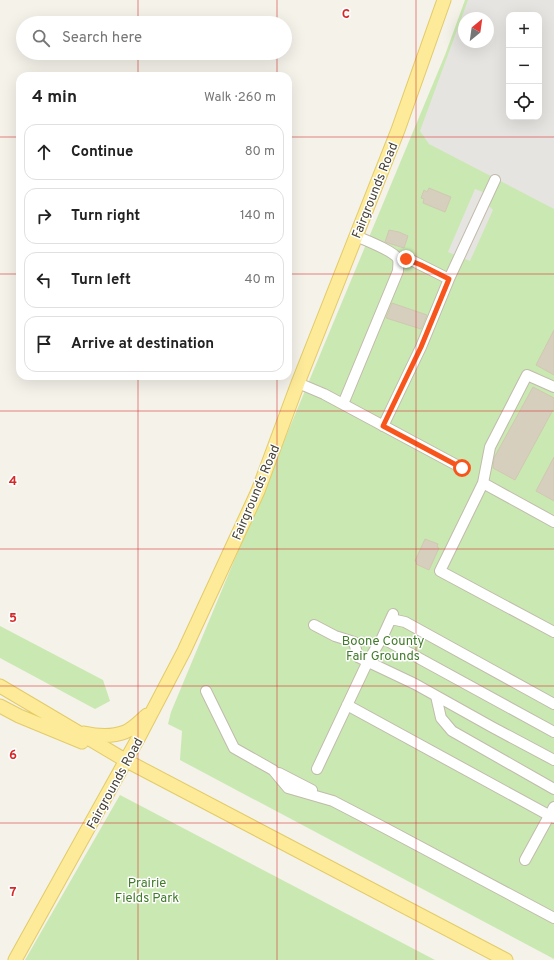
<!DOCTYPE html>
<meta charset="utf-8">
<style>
:root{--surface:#fff;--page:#f6f6f6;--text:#222;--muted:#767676;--line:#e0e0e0}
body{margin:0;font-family:Overpass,sans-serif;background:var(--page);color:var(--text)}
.controls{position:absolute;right:12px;top:12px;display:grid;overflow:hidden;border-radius:8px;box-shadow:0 4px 16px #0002}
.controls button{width:36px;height:36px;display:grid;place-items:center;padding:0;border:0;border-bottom:1px solid var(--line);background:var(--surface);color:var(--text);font:20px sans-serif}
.compass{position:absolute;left:458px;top:12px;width:36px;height:36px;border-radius:50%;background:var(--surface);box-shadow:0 4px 16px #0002;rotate:29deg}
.stop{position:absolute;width:12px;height:12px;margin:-9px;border:3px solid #f8551c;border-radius:50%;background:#fff}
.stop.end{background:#f8551c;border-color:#fff;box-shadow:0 1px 4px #0008}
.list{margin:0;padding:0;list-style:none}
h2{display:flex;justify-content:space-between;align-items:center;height:52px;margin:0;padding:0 16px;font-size:17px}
h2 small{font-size:13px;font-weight:400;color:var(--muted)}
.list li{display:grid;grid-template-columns:26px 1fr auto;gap:12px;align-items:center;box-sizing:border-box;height:56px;margin:0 8px 8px;padding:0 8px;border:1px solid var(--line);border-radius:12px}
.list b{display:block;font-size:15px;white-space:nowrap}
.list em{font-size:13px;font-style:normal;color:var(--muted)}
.icon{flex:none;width:22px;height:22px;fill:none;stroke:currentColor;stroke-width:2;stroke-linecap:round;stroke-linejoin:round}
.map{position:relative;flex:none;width:554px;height:960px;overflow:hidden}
.search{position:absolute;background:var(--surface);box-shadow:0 4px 16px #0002;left:16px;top:16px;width:276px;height:44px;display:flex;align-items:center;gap:10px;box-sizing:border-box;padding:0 14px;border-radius:22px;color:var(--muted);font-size:15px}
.panel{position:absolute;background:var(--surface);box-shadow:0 4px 16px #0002;left:16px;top:72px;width:276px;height:308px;border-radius:12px}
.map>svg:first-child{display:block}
</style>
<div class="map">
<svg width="554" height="960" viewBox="0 0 554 960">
<rect width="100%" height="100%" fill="#f4f2e9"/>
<!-- green -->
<path fill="#cae8b2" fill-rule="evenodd" d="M465 0H554V959L180 760 182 731 168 724 171 712 445 55ZM509 15H539V117H509ZM464 18H488V42H464Z
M0 626 103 680 110 701 95 709 0 658Z
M120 795 435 960H25Z"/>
<!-- parking -->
<path fill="#e6e4e0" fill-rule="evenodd" d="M468 0H554V209L429 144 420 131ZM509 15H539V117H509ZM464 18H488V42H464Z
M475 189 483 192 488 205 493 210 470 261 448 252Z"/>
<!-- building -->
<path fill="#d6cfbe" stroke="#d1c8b1" d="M429 188 451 197 445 212 423 203 424 199 421 198 424 190 427 192Z
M389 230 399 232 408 236 404 248 385 242Z
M392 303 427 315 421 329 386 318Z
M554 330V375L536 365Z
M533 387 554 398V408L515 480 493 468 494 458Z
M554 457V501L536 491Z
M425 539 438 544 437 547 439 548 429 570 416 564 417 562 415 561Z"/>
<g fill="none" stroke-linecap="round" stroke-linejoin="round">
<!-- minor casing -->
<g stroke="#c0bbab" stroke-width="12">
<path id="minor" d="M449 279 495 180
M298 383 324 394 462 468
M554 387 527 375 490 447 483 483 440 571 554 632
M343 404 398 271C398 267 399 263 398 259 394 251 365 240 356 236
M383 426 421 347 449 279 411 260 406 259H398
M483 483 554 522
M391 619 405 622 554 704
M314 625 335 636 354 642 358 657 415 684 492 727 554 760
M382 638 554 732
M206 691 234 748 273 770 288 788 333 801 385 828 554 918
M436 696 441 718 452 731 554 789
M347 705 554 818
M317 769 368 661 382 638 393 614
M279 773 312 790
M525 860 554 807"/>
</g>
<!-- major casing -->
<g stroke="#e3cb68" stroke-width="15">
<path id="major" d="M0 686 125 760 506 960
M0 706 19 716 82 742
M84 733C97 736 112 737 125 732 133 729 140 721 147 715
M15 960 140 735 184 651 258 491 298 383 398 130 444 0"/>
</g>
<!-- minor -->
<use href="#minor" stroke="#fff" stroke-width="10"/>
<!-- major -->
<use href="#major" stroke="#fdeb99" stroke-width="13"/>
</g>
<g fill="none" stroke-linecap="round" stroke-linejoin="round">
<!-- route -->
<path stroke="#f8551c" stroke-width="5" d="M406 259 421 265 449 279 421 347 383 426 462 468"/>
</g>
<!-- grid -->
<path fill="none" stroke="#d62828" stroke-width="1" stroke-opacity="0.55" d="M138 0V23M277 0V23M416 0V960M138 53V76M277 53V76M0 137H20M288 137H554M0 274H20M288 274H554M138 376V960M277 376V960M0 411H554M0 549H554M0 686H554M0 823H554"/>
<g text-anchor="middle" stroke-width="3" stroke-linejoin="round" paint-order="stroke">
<!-- street labels -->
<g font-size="13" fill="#484337" stroke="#fff">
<text transform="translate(374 190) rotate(-68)" y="5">Fairgrounds Road</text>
<text transform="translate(255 492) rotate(-67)" y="5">Fairgrounds Road</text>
<text transform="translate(114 783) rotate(-61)" y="5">Fairgrounds Road</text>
</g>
<!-- park labels -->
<g font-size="13" fill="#407a2a" stroke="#fff">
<text x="383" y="645">Boone County<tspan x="383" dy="15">Fair Grounds</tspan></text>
<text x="147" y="887">Prairie<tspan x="147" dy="15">Fields Park</tspan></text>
</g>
</g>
<g font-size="13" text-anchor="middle" font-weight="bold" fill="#d62828" stroke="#fff" stroke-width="3" stroke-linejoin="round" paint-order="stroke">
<text x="346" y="18">C</text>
<text x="13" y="485">4</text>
<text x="13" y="622">5</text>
<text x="13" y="759">6</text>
<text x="13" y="896">7</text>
</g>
</svg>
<div class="controls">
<button>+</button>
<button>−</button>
<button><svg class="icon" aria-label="locate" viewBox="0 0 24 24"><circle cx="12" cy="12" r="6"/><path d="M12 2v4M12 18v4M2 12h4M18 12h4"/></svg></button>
</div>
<svg class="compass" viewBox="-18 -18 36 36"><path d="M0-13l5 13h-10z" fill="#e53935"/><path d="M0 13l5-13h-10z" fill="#767676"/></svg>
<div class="stop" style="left:462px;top:468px"></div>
<div class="stop end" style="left:406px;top:259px"></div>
<div class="search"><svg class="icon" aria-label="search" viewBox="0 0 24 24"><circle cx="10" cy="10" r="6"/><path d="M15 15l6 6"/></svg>Search here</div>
<section class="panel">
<h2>4 min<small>Walk · 260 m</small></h2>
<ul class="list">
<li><svg class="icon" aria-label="ahead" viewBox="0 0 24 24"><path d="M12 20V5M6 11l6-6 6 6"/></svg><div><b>Continue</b></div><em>80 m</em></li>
<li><svg class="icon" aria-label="right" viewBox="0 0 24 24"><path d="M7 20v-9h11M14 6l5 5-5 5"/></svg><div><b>Turn right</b></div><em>140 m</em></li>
<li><svg class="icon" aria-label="left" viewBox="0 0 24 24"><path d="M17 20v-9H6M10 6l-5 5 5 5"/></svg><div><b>Turn left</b></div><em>40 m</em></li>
<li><svg class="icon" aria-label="arrive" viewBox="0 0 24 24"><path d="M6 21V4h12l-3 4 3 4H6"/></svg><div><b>Arrive at destination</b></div></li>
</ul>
</section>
</div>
